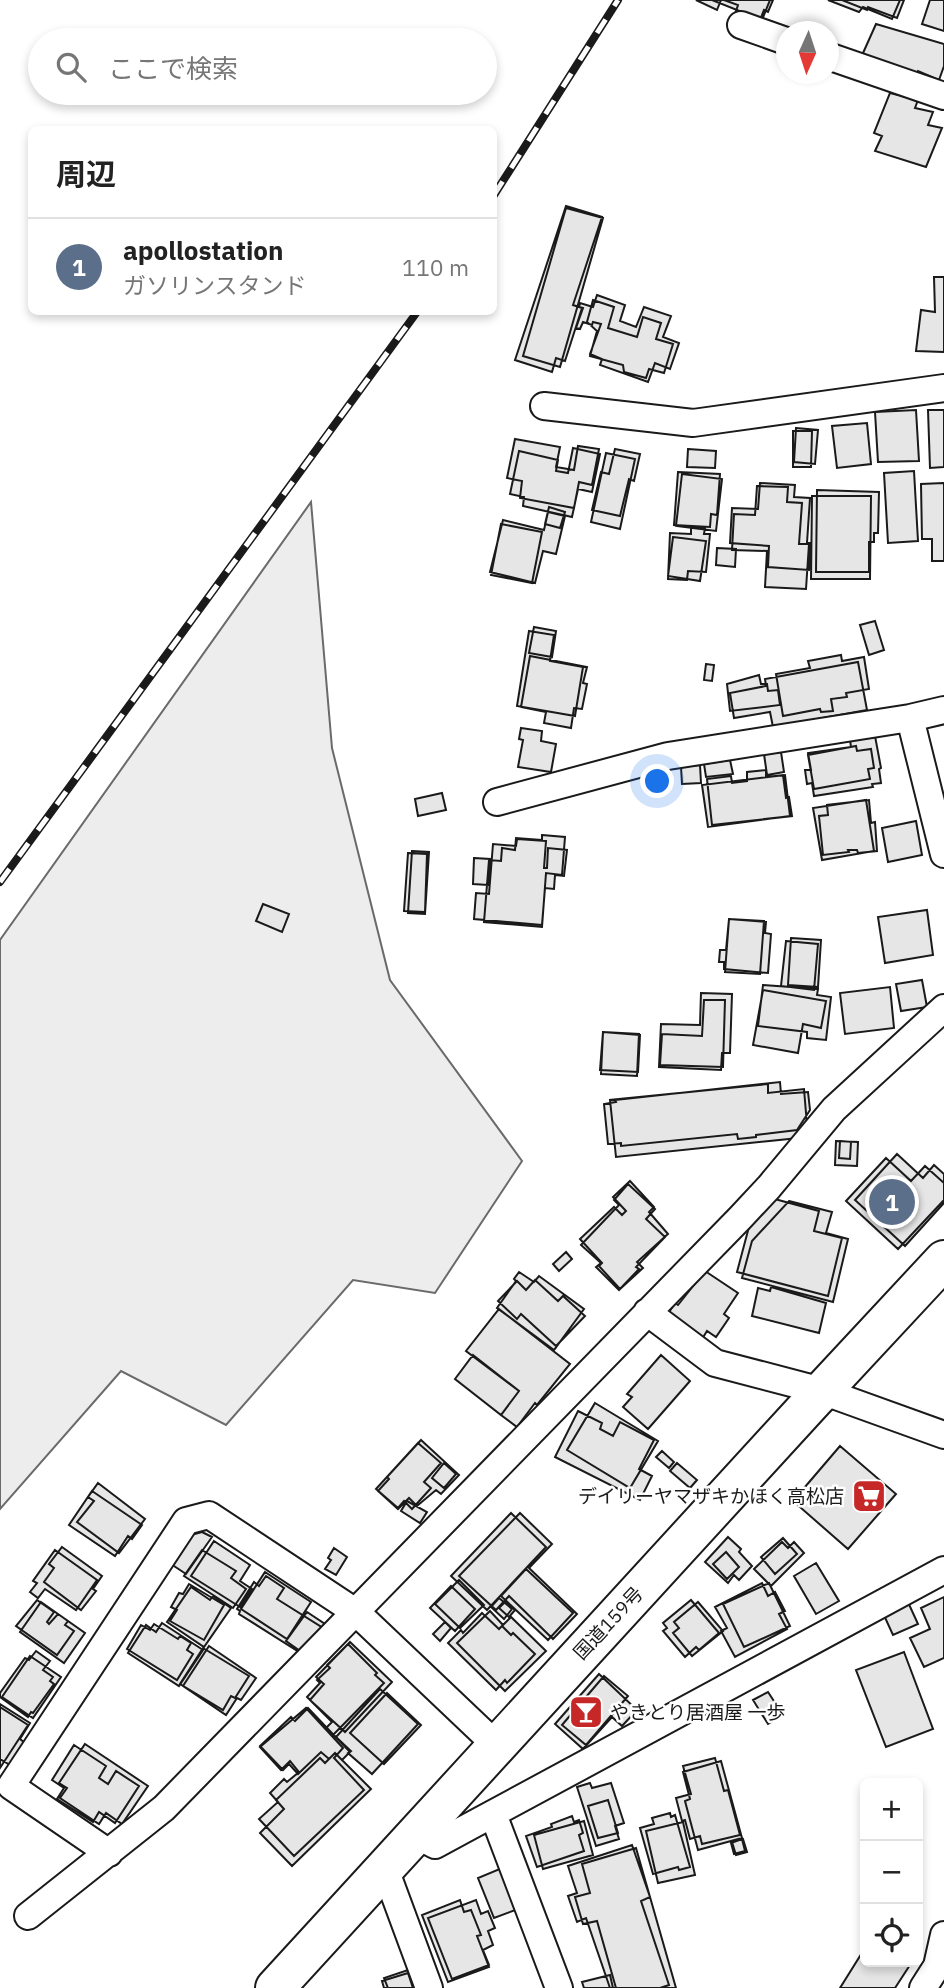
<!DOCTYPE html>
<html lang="ja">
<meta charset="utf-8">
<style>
:root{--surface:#fff;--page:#f6f6f6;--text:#222;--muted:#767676;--line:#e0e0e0;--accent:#db2777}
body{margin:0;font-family:"IBM Plex Sans","Noto Sans JP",sans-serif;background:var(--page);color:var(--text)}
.controls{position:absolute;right:21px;bottom:21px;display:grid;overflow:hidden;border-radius:10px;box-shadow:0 4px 10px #0003}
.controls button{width:63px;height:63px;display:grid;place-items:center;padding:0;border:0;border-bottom:2px solid var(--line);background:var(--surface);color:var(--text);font:35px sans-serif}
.compass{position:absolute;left:776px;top:21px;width:63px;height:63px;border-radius:50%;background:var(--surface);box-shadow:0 4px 10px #0003;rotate:183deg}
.you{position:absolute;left:658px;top:782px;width:24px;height:24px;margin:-18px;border:5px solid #fff;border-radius:50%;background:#1a73e8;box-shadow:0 0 0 10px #1a73e833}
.badge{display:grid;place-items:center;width:46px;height:46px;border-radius:50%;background:var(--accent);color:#fff;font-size:23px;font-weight:700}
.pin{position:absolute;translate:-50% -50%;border:4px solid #fff;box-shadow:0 2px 7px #0006}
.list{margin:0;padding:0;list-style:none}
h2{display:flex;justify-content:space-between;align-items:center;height:91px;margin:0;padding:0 28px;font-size:30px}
h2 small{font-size:23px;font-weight:400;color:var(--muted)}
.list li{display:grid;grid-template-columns:46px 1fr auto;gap:21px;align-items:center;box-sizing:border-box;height:98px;padding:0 28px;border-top:2px solid var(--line)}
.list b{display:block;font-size:26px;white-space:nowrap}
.list p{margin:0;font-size:23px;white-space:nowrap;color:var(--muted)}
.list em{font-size:23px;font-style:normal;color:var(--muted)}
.icon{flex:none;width:38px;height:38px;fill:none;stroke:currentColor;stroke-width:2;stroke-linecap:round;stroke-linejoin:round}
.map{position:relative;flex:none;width:944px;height:1988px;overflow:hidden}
.search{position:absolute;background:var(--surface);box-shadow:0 4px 10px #0003;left:28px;top:28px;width:469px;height:77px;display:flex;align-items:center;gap:18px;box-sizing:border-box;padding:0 24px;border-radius:38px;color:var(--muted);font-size:26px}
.panel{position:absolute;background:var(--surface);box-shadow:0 4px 10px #0003;left:28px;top:126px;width:469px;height:189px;border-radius:10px}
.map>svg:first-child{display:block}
</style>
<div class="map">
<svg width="944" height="1988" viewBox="0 0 944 1988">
<rect width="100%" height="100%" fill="#fff"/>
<!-- built -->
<path fill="#ededed" stroke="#6a6a6a" stroke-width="2" d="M311 502 332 748 390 980 522 1161 435 1293 353 1280 226 1425 121 1371 0 1509V940Z"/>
<!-- building -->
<path fill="#e6e6e6" stroke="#1a1a1a" stroke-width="2" d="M696 0H721L717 10Z
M712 0H770L762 20Z
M724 0H773L768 12 764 10 758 25 734 17 738 5Z
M828 0H900L892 19 863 7 859 12Z
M842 0H904L897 18 868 7 867 10Z
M930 0H944V31L922 24Z
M876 24 944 44V66L939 80 918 71 914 81 859 62Z
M890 93 918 100 915 108 933 112 928 125 942 128 926 167 875 151 882 136 874 133Z
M566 206 602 217 573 305 582 308 565 361 556 358 552 372 515 360Z
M566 208 603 218 560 367 523 356Z
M934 277H944V352L916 351 921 310 935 312Z
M597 295 625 305 620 321 636 327 644 307 671 316 663 337 679 343 670 369 655 363 648 382 600 365 602 359 590 354 601 324 593 322 592 325 583 322 580 329 576 328 583 308 579 307 580 303 593 307Z
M593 300 614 307 608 328 637 337 643 317 661 323 656 339 673 344 664 373 649 369 646 378 624 372 623 365 590 356 597 331 587 322Z
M916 410 919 461 878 462 875 412Z
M928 410H944V467L930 468Z
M867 423 871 464 837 468 832 426Z
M796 428 818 430 815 464 794 462Z
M793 431H812L811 467H793Z
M515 439 560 447 556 467 574 470 578 446 599 449 592 485 579 482 574 508 520 498 522 481 507 478Z
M573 448 600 454 592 492 578 489 572 517 523 506 524 497 510 494 519 451 558 460 556 471 568 473Z
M615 449 640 454 634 481 629 479 620 516 592 510 601 472 609 474Z
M688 449 716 451 715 468 687 467Z
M606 453 635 459 620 529 591 522Z
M914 471 918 541 888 543 884 473Z
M678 472 720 474 717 515 711 514 710 527 674 525Z
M682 474 722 479 716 531 676 526Z
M760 483 795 485 794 497 810 498 807 543H811L809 570 768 567 769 546 730 543 732 508 758 509Z
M944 483V561H932V539H922L921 484Z
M757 486 788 487 787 502 802 503 799 544H809L806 589 765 587 767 551 732 550 734 514 755 515Z
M817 490 879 492 878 533H874V542H869V572H816Z
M812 496H871L870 579H811Z
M549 507 565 512 560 528 545 524Z
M548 512 565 516 556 554 543 551 535 583 490 572 503 520 544 530Z
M501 524 542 532 532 583 491 575Z
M691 527 705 528 704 534H710L706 572 688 571 687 580 668 579 670 533 691 534Z
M673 537 706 541 700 581 668 576Z
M717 548 736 549 735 567 716 565Z
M875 621 884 650 869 655 860 625Z
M534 627 556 631 552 657 529 653Z
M529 631 554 635 550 661 583 667 575 716 517 706Z
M841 655 842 661 864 657 869 689 846 693 847 697 831 699 833 711 821 712 820 709 783 716 776 674 810 668 808 661Z
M530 656 587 667 583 683 587 684 582 709 574 708 571 728 544 723 546 712 521 707Z
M858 662 867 710 773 727 770 712 734 718 730 693 766 686 765 679Z
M706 664 714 665 712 681 704 680Z
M759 675 761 684H767L768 691 778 690 780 705 730 711 727 684Z
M521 728 542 731 541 741 556 744 551 772 518 767 523 740 519 739Z
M875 736 881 768 879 769 881 783 872 784 873 787 814 796 812 783 807 784 805 770H811L808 753 851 747 850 740Z
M856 746 857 751 871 749 874 768 868 769 870 779 814 789 808 755Z
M781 752 784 772 767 775 764 754Z
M730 760 733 774 706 777 704 764Z
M700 765 701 783 682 784 681 767Z
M766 770V777L783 775 786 798 789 797 792 816 712 825 707 779 731 776 732 783 747 781V772Z
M785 775 790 816 708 827 702 785Z
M442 793 446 810 418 816 415 799Z
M866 800 874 851 822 860 813 808Z
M869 800 871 823 875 822 877 851 858 853 857 850H848L849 852 823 855 819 816 828 815 827 805Z
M916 821 922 855 888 862 882 828Z
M542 835 565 837 562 875 546 873 542 927 484 922 489 860 501 861 502 848 515 850 516 838 542 840Z
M517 839 546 841 544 868H547L548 848 567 850 564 876 555 875 554 889 545 888 542 925 474 919 476 893 489 894 493 844 516 846Z
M412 851 429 852 425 914 408 913Z
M408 853 427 854 425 912 404 911Z
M474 858 490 859 488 885 473 884Z
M263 904 289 914 282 932 256 921Z
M927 910 933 955 885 963 878 917Z
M729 919 764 921 760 974 725 972Z
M729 919 766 922 765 933 771 934 768 973 724 969V962H719L720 950H726Z
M791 938 821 940 818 987 788 985Z
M786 941 818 944 814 990 781 986Z
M922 980 927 1007 901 1011 896 984Z
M763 985 818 989 817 995 831 997 826 1040 807 1038V1032L758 1026Z
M890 987 894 1028 845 1034 840 993Z
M763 990 826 1001 821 1028 803 1024 798 1053 753 1045Z
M701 993 732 994 730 1053H722L721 1070 659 1067 661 1024 700 1025Z
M704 1000H725L723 1067 660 1065 662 1034 702 1036Z
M603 1032 639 1034 637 1076 601 1074Z
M603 1032 640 1035 638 1072 600 1070Z
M780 1082 781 1094 808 1092 810 1110 797 1130 756 1135V1137L738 1139 737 1134 621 1146V1143L608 1144 604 1104 616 1102 615 1100Z
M768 1084V1093L804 1089 808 1137 616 1157 610 1100Z
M836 1141 858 1142 857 1166 835 1165Z
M840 1141 851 1142 850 1159 839 1158Z
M897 1154 923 1178 934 1165 944 1174V1203L905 1246 855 1200Z
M886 1158 911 1181 925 1166 944 1183V1200L898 1249 846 1201Z
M630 1181 654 1207 649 1212 668 1234 637 1262 643 1268 620 1289 599 1266 602 1263 580 1239 614 1207 622 1215 626 1211 613 1197Z
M628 1184 655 1209 646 1219 665 1237 636 1267 639 1269 619 1290 596 1267 601 1263 581 1245 619 1205 614 1200Z
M771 1198 819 1211 814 1231 842 1238 828 1296 737 1272 750 1223Z
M789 1201 832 1212 826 1233 848 1239 833 1302 742 1278 752 1241Z
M566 1252 572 1259 559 1271 553 1264Z
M705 1271 738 1293 724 1314 729 1318 716 1337 707 1331 699 1344 664 1320 675 1303 678 1305Z
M519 1272 534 1282 539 1276 584 1309 554 1350 497 1308 516 1281 514 1279Z
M535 1280 558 1301 563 1296 585 1316 556 1346 521 1314 517 1319 498 1301 517 1281 526 1290Z
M771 1287 826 1303 819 1333 752 1316 758 1288 770 1291Z
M499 1309 570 1364 537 1405 535 1403 517 1427 501 1415 519 1391 466 1351Z
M473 1355 519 1391 501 1415 455 1379Z
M661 1355 690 1381 648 1429 623 1407 632 1397 627 1394Z
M595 1403 658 1441 630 1488 567 1450Z
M578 1411 602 1423 600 1429 613 1436 620 1422 654 1440 639 1469 652 1476 640 1500 555 1457Z
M421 1440 459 1475 441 1494 436 1490 417 1506 409 1498 398 1509 378 1491 389 1479 387 1477Z
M418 1443 441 1463 424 1482 431 1488 412 1509 404 1501 398 1508 376 1489Z
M840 1446 896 1494 848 1549 793 1501Z
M662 1451 674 1462 669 1468 656 1457Z
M444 1463 456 1474 444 1488 432 1478Z
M677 1463 697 1480 690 1488 670 1471Z
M98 1483 145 1519 119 1553 77 1522 94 1501 88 1497Z
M92 1491 142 1525 132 1539 128 1536 115 1556 69 1525Z
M407 1501 427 1512 420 1523 401 1511Z
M511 1513 546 1547 487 1610 451 1576Z
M520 1513 552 1544 529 1568 577 1614 553 1639 509 1596 496 1610 459 1576Z
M202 1532 212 1537 186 1574 171 1564 191 1535Z
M728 1537 741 1549 739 1552 752 1566 739 1580 734 1575 728 1583 705 1562Z
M783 1538 797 1554 775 1574 761 1557Z
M214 1541 250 1565 240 1581 252 1589 240 1607 191 1576Z
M782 1542 788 1548 794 1542 804 1553 771 1586 754 1569Z
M62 1547 102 1576 93 1589 96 1591 81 1610 44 1582 54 1568 49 1564Z
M334 1548 347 1557 336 1575 325 1569 331 1560 328 1558Z
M55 1550 97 1580 76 1610 45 1589 38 1598 30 1592 37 1583 33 1581Z
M202 1550 236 1571 231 1578 246 1589 233 1608 184 1576Z
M726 1552 739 1567 727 1579 713 1564Z
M816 1563 839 1601 816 1614 794 1576Z
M526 1569 573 1613 548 1640 501 1596Z
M265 1572 311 1602 287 1639 241 1609Z
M266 1576 284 1588 277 1599 323 1628 299 1652 239 1614 240 1611 237 1609 254 1582 259 1586Z
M459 1580 484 1605 460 1628 435 1604Z
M762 1583 768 1596 775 1592 785 1611 779 1614 787 1629 735 1657 721 1631 727 1628 715 1607Z
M769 1583 790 1626 744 1647 723 1604Z
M189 1584 224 1605 204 1640 170 1621 177 1610 171 1607 179 1593 183 1594Z
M451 1586 475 1609 455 1631 430 1608Z
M191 1587 210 1600 213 1596 231 1608 204 1647 167 1622Z
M944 1597V1658L924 1667 910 1638 930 1629 921 1608Z
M499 1598 512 1609 504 1619 491 1607Z
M37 1600 54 1612 47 1622 49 1624 58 1614 68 1621 65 1625 74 1631 57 1655 16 1626Z
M691 1600 719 1633 699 1650 696 1647 685 1657 663 1631 667 1628 663 1623Z
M907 1600 918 1624 893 1635 882 1611Z
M506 1601 515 1610 509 1617 499 1608Z
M41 1602 85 1633 64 1663 20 1632Z
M698 1602 723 1631 692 1656 673 1633 679 1628 674 1622Z
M490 1611 503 1625 511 1617 546 1651 505 1691 457 1643Z
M307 1612 328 1626 303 1653 286 1641Z
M482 1613 499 1629 502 1626 511 1635 513 1633 535 1654 507 1683 505 1680 496 1690 448 1643 461 1630 463 1633Z
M445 1622 451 1628 440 1641 433 1634Z
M162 1623 203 1650 179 1686 128 1653 146 1625 156 1632Z
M154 1624 178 1639 180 1636 191 1643 187 1650 193 1654 177 1680 127 1649 141 1625 150 1630Z
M350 1642 392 1682 345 1732 310 1700 324 1684 316 1677Z
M348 1644 377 1673 375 1675 384 1683 333 1735 326 1728 332 1722 307 1697 320 1683 317 1680 330 1668 327 1665Z
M209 1646 256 1678 241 1700 237 1698 226 1715 183 1686Z
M203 1648 249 1676 235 1698 231 1696 223 1710 180 1684Z
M36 1651 50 1661 43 1670 53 1677 50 1681 54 1684 33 1713 31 1712 28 1717 0 1697V1693L25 1658 29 1660Z
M904 1652 933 1729 886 1747 856 1670Z
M30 1656 61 1677 33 1718 2 1697Z
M599 1674 637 1710 622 1726 612 1717 583 1749 555 1724Z
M604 1676 628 1696 586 1745 562 1725Z
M380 1689 418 1724 372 1774 348 1753 351 1751 336 1737Z
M768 1692 783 1715 768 1724 753 1700Z
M387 1693 421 1725 384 1764 350 1733Z
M0 1704 30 1723 20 1739 25 1743 10 1765 0 1759Z
M0 1707 28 1725 0 1768Z
M306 1708 343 1748 334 1758 364 1790 294 1856 259 1819 278 1802 270 1793 284 1779 287 1782 299 1772 290 1761 281 1770 260 1747Z
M308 1708 350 1752 342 1760 335 1753 329 1759 321 1752 298 1774 289 1764 283 1770 260 1746 291 1717 295 1721Z
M85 1744 148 1786 122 1824 106 1813 99 1824 60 1798 67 1788 59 1783Z
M74 1745 106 1766 99 1778 108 1784 116 1771 139 1786 115 1823 99 1812 93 1822 57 1799 64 1788 52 1780Z
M335 1753 371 1789 292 1866 260 1833 284 1809 276 1800 320 1758 325 1763Z
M715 1758 724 1791 728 1790 740 1835 702 1844 700 1836 690 1839 685 1820 682 1821 676 1798 691 1794 683 1766Z
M721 1761 742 1838 698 1850 685 1801 690 1799 683 1772Z
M590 1783 592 1788 611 1783 624 1823 615 1826 619 1839 596 1846 577 1787Z
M608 1800 618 1833 598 1838 588 1806Z
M670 1813 671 1817 675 1815 690 1867 679 1870 678 1867 653 1874 640 1828 654 1824 652 1818Z
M572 1816 574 1822 579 1820 583 1833 579 1835 584 1851 537 1867 526 1836 552 1827 551 1824Z
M584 1821 593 1855 543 1869 534 1835Z
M683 1822 695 1875 658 1883 646 1831Z
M742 1839 745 1851 734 1854 731 1843Z
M743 1839 747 1852 736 1855 732 1842Z
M632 1845 650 1897 641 1901 669 1985 660 1988H610L586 1918 577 1922 568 1896 577 1893 568 1866Z
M636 1848 676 1988H616L597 1921 583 1924 575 1897 590 1893 582 1864Z
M502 1868 518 1909 494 1918 478 1878Z
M460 1900 464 1912 471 1910 481 1935 477 1936 489 1967 448 1982 422 1915Z
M476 1900 481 1914 488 1911 495 1928 488 1931 493 1945 483 1950 489 1965 452 1979 428 1918Z
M865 1948V1962H904L910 1965 895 1988H840Z
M408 1970 414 1988H388L384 1978Z
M408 1973 413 1988H384L382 1981Z
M610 1975 613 1988H584L582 1982Z"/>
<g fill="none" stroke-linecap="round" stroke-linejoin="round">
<!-- minor casing -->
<g stroke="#1a1a1a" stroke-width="30">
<path id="minor" d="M741 25 786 41
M828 56 944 96
M544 406 693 423 944 388
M910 718 944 854
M497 802 668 756 910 718 944 710
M647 1312 715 1363 822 1391 944 1435
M493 1814 559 1988
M416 1835 435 1845 944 1570
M109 1853 11 1786 186 1521 209 1515 357 1613 496 1745
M385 1869 429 1988
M28 1916 164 1808 740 1218 769 1187 834 1109 944 1008
M923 1988 937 1966 944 1935"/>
</g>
<!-- trunk casing -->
<g stroke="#1a1a1a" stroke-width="42">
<path id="trunk" d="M275 1988 810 1404 944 1260"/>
</g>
<!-- minor -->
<use href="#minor" stroke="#fff" stroke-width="26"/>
<!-- trunk -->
<use href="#trunk" stroke="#fff" stroke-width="38"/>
<!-- rail casing -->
<g stroke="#1a1a1a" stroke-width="8">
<path id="rail" d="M494 195 618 0
M0 882 417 312"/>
</g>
<!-- rail -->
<use href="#rail" stroke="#fff" stroke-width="5" stroke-dasharray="16" stroke-linecap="butt"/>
</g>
<!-- icons -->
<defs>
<g id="supermarket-square" transform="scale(1.75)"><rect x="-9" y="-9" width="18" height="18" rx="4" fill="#c62828" stroke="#fff"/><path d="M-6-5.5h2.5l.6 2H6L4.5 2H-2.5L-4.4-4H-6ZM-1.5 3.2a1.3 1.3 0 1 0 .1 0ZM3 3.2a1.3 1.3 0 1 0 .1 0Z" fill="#fff"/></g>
<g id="bar-square" transform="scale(1.75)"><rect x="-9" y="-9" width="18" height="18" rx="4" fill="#c62828" stroke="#fff"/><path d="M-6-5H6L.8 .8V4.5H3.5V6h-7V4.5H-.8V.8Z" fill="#fff"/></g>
</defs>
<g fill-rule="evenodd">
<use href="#supermarket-square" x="869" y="1496"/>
<use href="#bar-square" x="586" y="1712"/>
</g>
<g text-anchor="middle" stroke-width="5" stroke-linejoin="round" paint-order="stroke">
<!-- poi labels -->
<g font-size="19" fill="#1a1a1a" stroke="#fff" text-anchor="end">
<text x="844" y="1503">デイリーヤマザキかほく高松店</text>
<text x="610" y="1719" text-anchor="start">やきとり居酒屋 一歩</text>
</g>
<!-- street labels -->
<g font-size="19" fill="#1a1a1a" stroke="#fff">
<text transform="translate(608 1623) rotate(-47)" y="7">国道159号</text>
</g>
</g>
</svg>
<div class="controls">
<button>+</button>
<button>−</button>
<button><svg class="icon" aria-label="locate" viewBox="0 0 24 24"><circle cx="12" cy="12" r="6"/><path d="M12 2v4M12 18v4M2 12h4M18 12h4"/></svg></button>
</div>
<svg class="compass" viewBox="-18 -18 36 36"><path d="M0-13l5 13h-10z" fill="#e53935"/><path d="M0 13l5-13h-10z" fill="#767676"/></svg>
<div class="you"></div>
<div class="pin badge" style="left:892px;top:1202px;background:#5c6f8a">1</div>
<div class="search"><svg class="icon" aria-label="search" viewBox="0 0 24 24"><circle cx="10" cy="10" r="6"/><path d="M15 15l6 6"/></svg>ここで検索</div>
<section class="panel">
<h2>周辺<small></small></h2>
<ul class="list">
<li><span class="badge" style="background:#5c6f8a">1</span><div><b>apollostation</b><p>ガソリンスタンド</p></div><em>110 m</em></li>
</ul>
</section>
</div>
